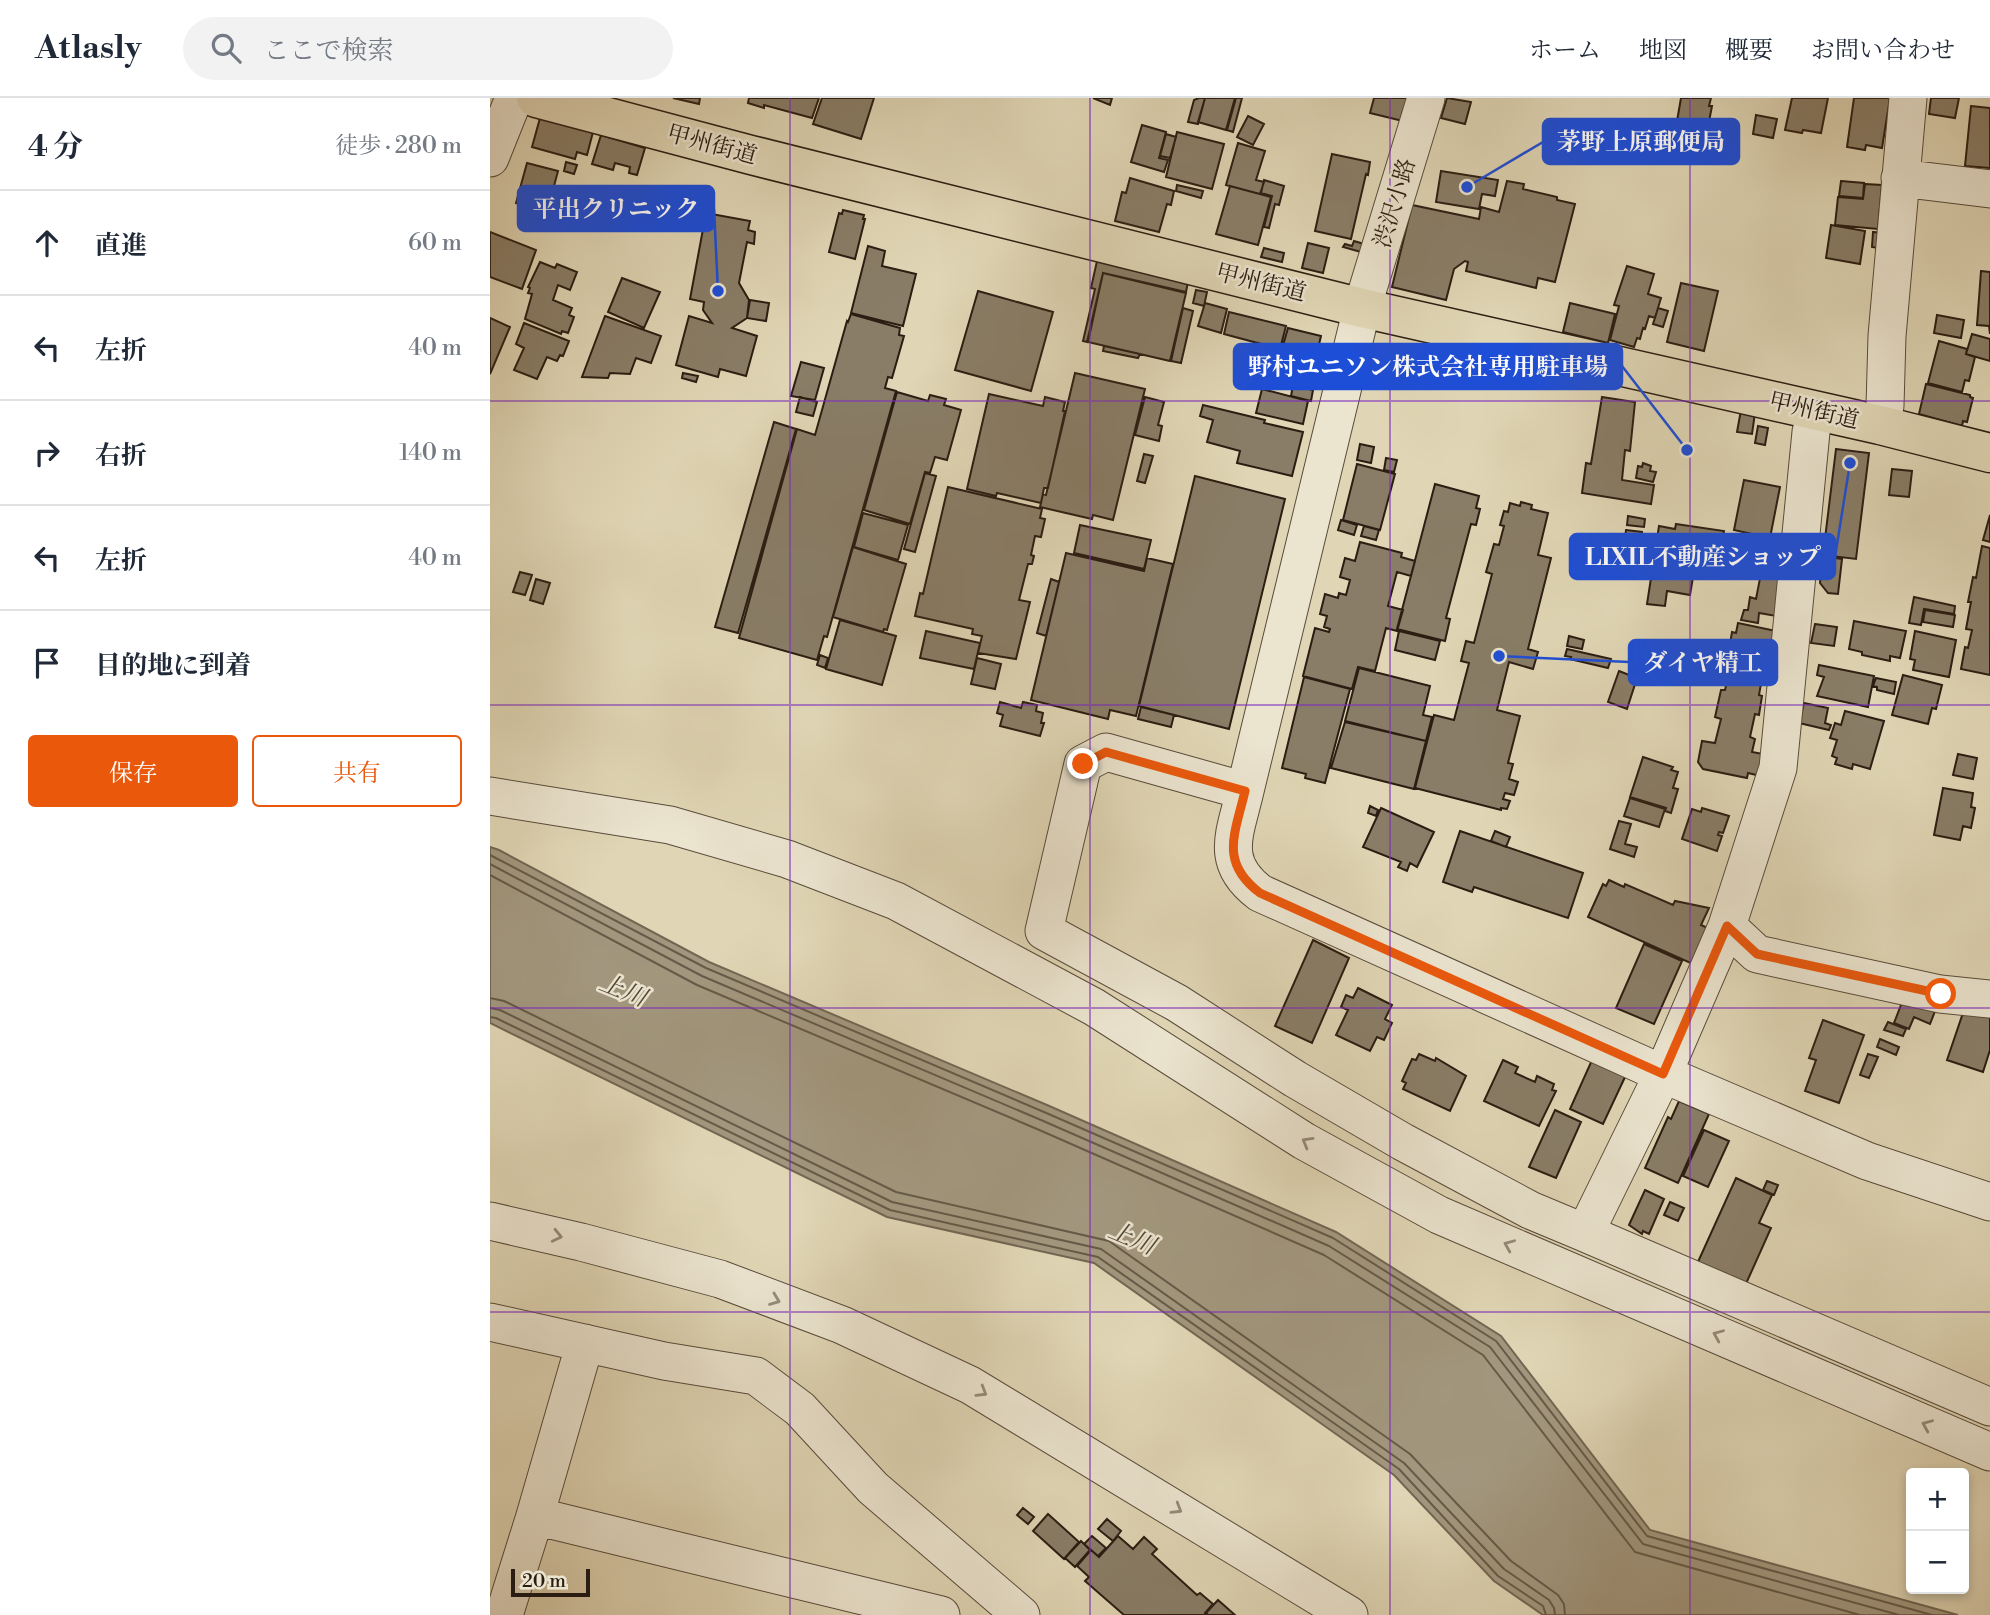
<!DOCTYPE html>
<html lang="ja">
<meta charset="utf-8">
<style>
:root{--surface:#fff;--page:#f2f2f3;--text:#1f2937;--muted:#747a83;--line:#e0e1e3;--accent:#ea580c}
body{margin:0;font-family:"Libre Bodoni","Noto Serif JP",serif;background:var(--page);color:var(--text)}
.controls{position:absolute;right:21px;bottom:21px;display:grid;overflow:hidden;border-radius:7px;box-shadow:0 4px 10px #0003}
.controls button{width:63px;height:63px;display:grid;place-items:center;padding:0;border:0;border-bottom:2px solid var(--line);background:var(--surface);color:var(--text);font:35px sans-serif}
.scale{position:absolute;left:21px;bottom:18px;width:79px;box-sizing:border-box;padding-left:7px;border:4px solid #2b1d12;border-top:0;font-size:19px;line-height:24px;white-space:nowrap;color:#2b1d12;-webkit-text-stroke:5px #ebe4cf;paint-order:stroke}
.stop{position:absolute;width:21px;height:21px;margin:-16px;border:5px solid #ea580c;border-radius:50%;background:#fff}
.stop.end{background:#ea580c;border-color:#fff;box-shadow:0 2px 7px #0008}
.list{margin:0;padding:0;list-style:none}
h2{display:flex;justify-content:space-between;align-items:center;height:91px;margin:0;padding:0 28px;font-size:30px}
h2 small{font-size:23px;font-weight:400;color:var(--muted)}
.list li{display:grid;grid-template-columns:46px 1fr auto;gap:21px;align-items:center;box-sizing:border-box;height:105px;padding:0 28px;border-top:2px solid var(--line)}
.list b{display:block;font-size:26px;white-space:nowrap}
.list em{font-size:23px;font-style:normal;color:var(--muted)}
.actions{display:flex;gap:14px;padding:21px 28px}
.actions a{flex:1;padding:16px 0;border:2px solid var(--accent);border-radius:7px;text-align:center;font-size:24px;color:var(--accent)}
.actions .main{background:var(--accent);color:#fff}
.icon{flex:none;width:38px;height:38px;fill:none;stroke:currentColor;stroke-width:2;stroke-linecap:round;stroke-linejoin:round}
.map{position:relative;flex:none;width:1500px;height:1517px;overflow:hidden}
header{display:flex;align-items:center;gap:42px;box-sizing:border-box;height:98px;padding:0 35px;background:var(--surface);border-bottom:2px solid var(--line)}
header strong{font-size:33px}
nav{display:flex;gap:38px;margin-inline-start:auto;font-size:24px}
.search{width:490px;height:63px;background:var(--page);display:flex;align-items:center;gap:18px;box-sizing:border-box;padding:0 24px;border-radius:38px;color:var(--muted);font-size:26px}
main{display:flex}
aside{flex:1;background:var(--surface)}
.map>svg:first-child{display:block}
</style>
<header>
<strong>Atlasly</strong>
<div class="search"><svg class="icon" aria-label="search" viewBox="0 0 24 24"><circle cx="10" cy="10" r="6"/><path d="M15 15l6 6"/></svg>ここで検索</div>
<nav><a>ホーム</a><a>地図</a><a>概要</a><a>お問い合わせ</a></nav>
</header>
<main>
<aside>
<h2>4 分<small>徒歩 · 280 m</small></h2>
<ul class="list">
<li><svg class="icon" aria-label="ahead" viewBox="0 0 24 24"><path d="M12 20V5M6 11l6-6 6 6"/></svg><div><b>直進</b></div><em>60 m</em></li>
<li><svg class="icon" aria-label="left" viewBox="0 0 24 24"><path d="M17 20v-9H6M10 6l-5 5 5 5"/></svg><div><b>左折</b></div><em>40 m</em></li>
<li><svg class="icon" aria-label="right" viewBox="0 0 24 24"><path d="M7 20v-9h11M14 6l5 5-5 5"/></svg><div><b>右折</b></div><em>140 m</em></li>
<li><svg class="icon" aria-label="left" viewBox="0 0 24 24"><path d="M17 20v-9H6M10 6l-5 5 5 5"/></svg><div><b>左折</b></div><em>40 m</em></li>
<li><svg class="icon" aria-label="arrive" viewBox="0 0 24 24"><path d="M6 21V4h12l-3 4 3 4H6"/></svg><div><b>目的地に到着</b></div></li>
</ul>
<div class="actions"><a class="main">保存</a><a>共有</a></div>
</aside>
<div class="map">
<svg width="1500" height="1517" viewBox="0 0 1500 1517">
<rect width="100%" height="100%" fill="#e0d6b5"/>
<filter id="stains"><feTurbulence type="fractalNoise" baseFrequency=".00286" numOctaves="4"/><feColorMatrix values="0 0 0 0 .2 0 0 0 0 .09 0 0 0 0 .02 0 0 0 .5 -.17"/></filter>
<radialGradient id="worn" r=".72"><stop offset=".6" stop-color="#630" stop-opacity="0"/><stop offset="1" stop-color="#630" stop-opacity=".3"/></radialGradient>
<!-- water -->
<path fill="#a2977e" stroke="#726653" stroke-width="2" d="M0 749 9 752 219 864 557 1007 846 1134 1011 1238 1160 1432 1468 1517H1053L1004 1483 904 1377 604 1165 397 1119 0 925Z"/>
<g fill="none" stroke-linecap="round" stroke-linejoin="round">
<!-- shore -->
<path stroke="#665a48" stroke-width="2" d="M0 757 216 870 554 1014 843 1140 1006 1243 1157 1438 1442 1517
M0 766 212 878 551 1022 839 1148 1000 1249 1153 1446 1409 1517
M0 777 207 887 547 1031 834 1157 993 1257 1145 1454 1370 1517
M0 900 14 903 406 1094 619 1143 920 1356 1021 1463 1068 1497 1074 1506 1075 1517
M0 910 10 912 402 1104 611 1151 914 1365 1014 1471 1059 1502 1064 1510 1065 1517
M0 919 6 920 400 1112 608 1159 909 1371 1008 1478 1053 1508 1056 1517"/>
</g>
<!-- building -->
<path fill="#897d67" stroke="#2b1d12" stroke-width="2" d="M183 0H210L209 6Z
M259 0H329L322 20 274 7V10L258 5Z
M332 0H384L371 41 323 26Z
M603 0H622L620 7Z
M709 0H715L708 26 698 24 704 2Z
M715 0H745L736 32 708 24Z
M746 0H752L743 34 737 32Z
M884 0H923L917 24 880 15Z
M957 0 981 4 975 26 951 20Z
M1191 0H1221L1219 8H1222L1217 34 1186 29Z
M1302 0H1338L1331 35 1313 32 1312 35 1295 32Z
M1364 0H1400L1392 50 1376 47 1375 52 1357 49Z
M1441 0H1469L1465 20 1439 16Z
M1481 8 1500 10V70L1475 68Z
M1266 17 1287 21 1283 40 1263 36Z
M758 18 774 26 763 47 747 39Z
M50 20 103 34 97 57 87 54 85 61 42 49Z
M652 27 676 34 669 60 678 62 674 74 641 64Z
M687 34 734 46 722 91 676 79Z
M676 36 686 39 680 60 670 58Z
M111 37 155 50 147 77 139 75 140 69 125 65 123 72 102 66Z
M748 45 775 53 766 82 774 84 770 96 736 87Z
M842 56 880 64 878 77 876 76 861 141 825 133Z
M76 64 87 67 84 76 74 73Z
M37 65 68 73 57 114 26 105Z
M951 73 1008 82 1005 98 992 96 989 111 946 104Z
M640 80 684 93 681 107 677 106 669 134 625 123 632 94 636 95Z
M774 82 794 88 789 107 785 106 779 130 774 129 782 98 771 95Z
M1017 83 1034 86 1033 91 1067 99V102L1085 106 1065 184 1048 180 1046 190 976 173 978 164 975 163 964 171 956 202 902 189 922 107 989 121 991 109 1009 114Z
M1351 83 1374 85 1373 100 1349 98Z
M1375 86 1392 87 1388 131 1345 127 1348 99 1373 101Z
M687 87 713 93 711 100 686 93Z
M740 88 781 99 768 147 726 136Z
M353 112 374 117 373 121H375L365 161 339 154 349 115 352 116Z
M216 115 260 123 258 132 265 134 264 146 257 144 249 185 259 202 257 220 242 230 267 238 256 278 230 271 228 279 186 267 199 218 222 225 213 212 214 204 200 201Z
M1341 127 1375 133 1370 166 1336 160Z
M0 134 46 152 32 191 0 179Z
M1383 134 1395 135 1394 151 1382 149Z
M864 143 874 146 871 154 853 149 855 146 862 148Z
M818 145 839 150 833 175 812 170Z
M378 148 395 153 392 168 426 176 413 228 361 215Z
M774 150 794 155 792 164 771 159Z
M607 163 698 184 696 194 613 175 597 244 593 243 605 191 601 190Z
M50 164 65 170 67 166 87 174 80 192 68 187 63 202 82 210 79 217 84 219 78 235 72 233 71 236 35 221 42 196 38 195 40 190 38 189Z
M1137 168 1164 176 1158 196 1171 200 1165 220 1159 218 1155 231 1153 230 1150 241 1147 240 1144 249 1120 242 1129 208 1124 207Z
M1491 173 1500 174V236L1499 228 1487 227Z
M613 175 696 195 680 263 598 244Z
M132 180 170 194 154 230 118 214Z
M1191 185 1228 193 1214 253 1177 244Z
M706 192 717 194 714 208 703 205Z
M488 193 563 214 541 293 465 272Z
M260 202 279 205 276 223 257 220Z
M715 205 737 211 731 235 708 228Z
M1080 205 1125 216 1118 245 1073 234Z
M693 210 703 213 691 265 681 263Z
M1168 210 1178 213 1173 229 1163 226Z
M739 214 796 228 790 251 734 236Z
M361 216 410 230 409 237 414 238 402 280 398 279 395 290 406 293 337 539 334 538 327 562 249 540 307 331 325 337 357 223 358 224Z
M1447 217 1474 222 1471 240 1444 235Z
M115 218 171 238 161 265 146 260 140 276 120 275 118 280 92 279Z
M0 220 20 229 0 276Z
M34 225 79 243 73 258 70 257 67 263 57 259 47 281 24 272 34 250 26 246Z
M798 230 831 238 826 259 792 251Z
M1482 236 1500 241V263L1476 256Z
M1449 243 1477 251 1476 256 1485 259 1479 283 1475 282 1472 294 1438 285Z
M614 248 650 256 648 260 613 253Z
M311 264 334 270 325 302 301 298Z
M808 264 829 268 823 292 802 287Z
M193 275 208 278 206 284 192 280Z
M585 275 655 291 623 422 603 417 602 421 550 409 553 396 556 397Z
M1436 286 1480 297V299L1483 300 1477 324 1473 323 1472 328 1429 316Z
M803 287 823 292 821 303 801 298Z
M772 291 818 303 813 326 766 315Z
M407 294 438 303 440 297 456 301 454 307 471 312 457 362 445 359 440 375 435 374 420 426 374 412Z
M499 296 553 308 555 299 575 304 573 313H575L558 390H554L551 405 507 395 506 398 477 391Z
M310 299 327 304 323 318 306 314Z
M655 299 674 304 668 327 672 328 669 343 645 337Z
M1112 299 1145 304 1140 353 1135 352 1132 382 1164 387 1161 406 1092 395 1096 365 1101 366Z
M713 307 775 322 774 325 813 334 802 378 747 365 750 353 717 344 723 322 710 318Z
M1251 312 1265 315 1262 336 1247 334Z
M284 324 306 331 248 535 225 529Z
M1268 328 1278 330 1275 347 1265 345Z
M870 346 884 349 881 365 867 362Z
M1346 351 1379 355 1366 461 1333 457Z
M654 356 663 358 655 385 647 383Z
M896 360 907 362 904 374 894 372Z
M1153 365 1161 368 1160 373 1166 374 1163 384 1146 380 1148 368 1152 369Z
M867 366 905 376 890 432 853 422Z
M1402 371 1422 373 1419 399 1399 397Z
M435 375 446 378 425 454 414 451Z
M705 378 795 401 739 631 649 608Z
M1254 382 1290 389 1280 440 1244 432Z
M945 386 989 398 986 410 990 411 986 427 981 426 956 520 960 521 955 543 907 531Z
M458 389 552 411 550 420 555 421 551 439 545 438 541 457 544 458 542 466H538L529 502 540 504 526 561 488 555 492 538 482 536 483 531 425 518 430 495 433 496Z
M1031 404 1042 407 1041 411 1058 415 1048 457 1061 460 1038 551 1048 554 1043 571 1019 564 1007 612 1030 618 1018 665 1023 666 1019 681 1028 684 1024 697 1015 695 1013 701 1020 703 1017 711 1011 710V712L925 690 944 617 964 622 979 565 971 563 976 543 984 545 1002 476 996 474 1004 446 1009 447 1014 428 1010 427 1014 413 1018 414 1020 405 1030 408Z
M373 415 418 427 408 462 364 449Z
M1500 417V444L1493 442Z
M1138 418 1155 421 1154 429 1137 427Z
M851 422 867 427 864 437 848 432Z
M1186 426 1234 433 1231 453 1208 449 1200 497 1177 493 1175 508 1157 506 1169 428 1185 431Z
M590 427 661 442 654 471 584 455Z
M874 428 889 432 886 442 871 438Z
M1136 432 1152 434V442L1135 440Z
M870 444 912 455 911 459 925 463 921 478 907 474 898 508 913 512 907 533 896 530 885 573 868 569 862 591 813 578 825 530 839 534 840 531 834 529 837 518 830 516 835 496 848 500 849 495 856 497 860 482 850 479 855 460 865 463Z
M1492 448 1500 450V577L1471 571 1475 549 1478 550 1482 532 1476 531 1481 504H1478L1483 479 1486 480Z
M363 449 416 466 397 532 394 531 393 534 343 519Z
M576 455 654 473 657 460 683 466 646 618 620 612 618 621 541 602Z
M1333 458 1352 461 1348 496 1338 495 1330 485Z
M1273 465 1308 471 1286 518 1269 515 1268 525 1251 522 1254 512H1258L1260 499 1266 501Z
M30 474 42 477 35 497 23 494Z
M46 481 60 485 53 506 40 502Z
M561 481 569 484 556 538 547 535Z
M1424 499 1465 508 1464 516 1434 511 1431 527 1419 525Z
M1435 512 1465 517 1463 529 1433 524Z
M350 522 406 538 392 587 336 571Z
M1364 523 1416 533 1410 560 1400 558V563L1372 557V554L1359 551Z
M1248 525 1286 533 1282 552 1277 551 1275 562 1242 556 1244 546H1240L1242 534 1246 535Z
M1325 526 1347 529 1344 548 1321 545Z
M436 533 490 545 484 571 430 560Z
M909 533 950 543 945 562 905 552Z
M1425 533 1466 542 1459 579 1423 572 1425 562 1420 561Z
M1079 538 1094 542 1092 551 1077 548Z
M1077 551 1121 561 1118 570 1080 561 1081 559 1075 558Z
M330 557 338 560 335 570 327 567Z
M487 560 511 566 505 591 481 586Z
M1329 567 1384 578 1378 609 1327 598 1334 579 1327 577Z
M869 570 940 588 933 617 942 619 936 643 855 623Z
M1129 573 1147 580 1137 611 1118 604Z
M1253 575 1272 580 1269 597 1272 598 1269 617 1265 616 1260 639 1265 641 1262 654 1284 658 1279 680 1258 675 1257 680 1213 671 1208 664 1212 643 1225 645 1231 621 1225 619 1231 592H1235L1238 579 1252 582Z
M1413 577 1452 587 1446 611 1442 610 1438 626 1402 617Z
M814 579 860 591 835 685 815 680 816 676 792 670Z
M1386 580 1406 584 1404 596 1387 592V589L1383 588Z
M510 604 531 610 533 604 547 607 546 613 553 615 551 625H554L550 638 510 628 513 617 507 615Z
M1314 605 1338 610 1335 625 1341 627 1339 632 1309 625Z
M651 609 684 617 681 629 648 621Z
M1355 613 1394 623 1380 671 1363 666 1362 671 1345 666 1347 660 1342 658 1347 642 1340 640 1345 625 1351 627Z
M855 624 936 643 924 691 841 670Z
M1468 656 1487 660 1483 681 1463 677Z
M1153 659 1183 669 1181 672 1188 674 1183 690 1188 691 1181 715 1175 713 1176 710 1140 699Z
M1453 690 1483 695 1481 709 1485 710 1481 730 1473 728 1470 742 1444 737Z
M1140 700 1175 711 1169 729 1134 718Z
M880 708 888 712 886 718 878 715Z
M891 710 944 734 927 769 920 765 917 773 908 769 911 764 873 749Z
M1212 710 1239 718 1233 735 1229 734 1228 737 1232 738 1227 753 1192 741 1202 711 1211 714Z
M1129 723 1141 726 1135 746 1147 749 1144 759 1120 751Z
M970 733 1093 775 1078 820 984 789 982 794 953 784Z
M1005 733 1020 739 1016 749 1001 743Z
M1119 782 1134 789 1135 786 1183 807 1185 803 1219 810 1211 827 1222 832 1205 867 1098 819 1113 786 1116 788Z
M823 842 859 860 822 945 785 928Z
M1154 846 1192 863 1164 926 1126 910Z
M868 890 902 907 895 921 902 925 894 942 887 939 880 953 846 937 858 912 851 909 856 897 863 900Z
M1413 902 1447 908 1440 926 1424 919 1419 931 1404 925Z
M1477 903 1500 910V952L1493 974 1457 962Z
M1333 922 1374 937 1349 1005 1315 993 1326 962 1319 960Z
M1398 924 1416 931 1413 938 1394 932Z
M1390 941 1409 949 1406 957 1387 949Z
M929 956 945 963 946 960 976 978 960 1013 913 991 916 985 912 983 922 961 926 962Z
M1378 956 1388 959 1379 980 1370 977Z
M1013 962 1028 969 1025 975 1045 984 1047 978 1064 986 1062 992 1066 993 1049 1028 994 1003Z
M1102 962 1136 977 1113 1026 1080 1011Z
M1189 1003 1219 1016 1188 1085 1155 1070 1178 1019 1181 1021Z
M1065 1012 1091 1024 1066 1080 1039 1069Z
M1214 1032 1239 1043 1218 1089 1193 1078Z
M1246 1080 1282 1097 1269 1125 1281 1130 1255 1188 1207 1166Z
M1277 1083 1288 1087 1284 1097 1273 1092Z
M1155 1092 1174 1101 1159 1136 1153 1133 1152 1136 1139 1127Z
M1180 1104 1194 1110 1188 1123 1174 1117Z
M533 1410 544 1419 538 1426 527 1417Z
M558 1416 589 1444 574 1461 543 1433Z
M617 1421 631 1433 623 1443 608 1431Z
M602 1438 616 1450 608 1458 594 1446Z
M628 1438 643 1451 654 1439 667 1451 662 1456 707 1497 710 1495 723 1506 715 1515 717 1517H634L595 1483 599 1479 587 1468 601 1452 609 1459Z
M591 1443 600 1452 585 1469 575 1460Z
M728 1502 745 1517H718L716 1515Z"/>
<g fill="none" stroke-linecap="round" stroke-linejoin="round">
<!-- minor casing -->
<g stroke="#584b3b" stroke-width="39">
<path id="minor" d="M936 0 872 210 755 693C745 736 729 764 770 795L1173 976 1377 1063 1500 1104
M0 60 24 0
M1410 80 1500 91
M1326 313 1321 334 1288 670 1237 828 1173 976 1095 1135 1500 1309
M1390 327 1395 308 1397 238 1418 0
M755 693 616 654 593 666 554 833 687 905 805 981 913 1044 1040 1112 1095 1135
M0 698 180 727 297 761 406 803 604 909 814 1043 949 1117 1500 1354
M1237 828 1267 856 1450 896 1500 901
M0 1123 91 1144 230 1181 352 1227 480 1287 859 1517
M0 1224 174 1263 266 1278 310 1311 383 1390 531 1517
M95 1245 45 1418 451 1517
M14 1517 45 1418"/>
</g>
<!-- highway casing -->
<g stroke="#2b1d12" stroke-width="41">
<path id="highway" d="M46 0 261 57 872 210 1390 327 1500 355"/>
</g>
<!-- minor -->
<use href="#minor" stroke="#ebe4cf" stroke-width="37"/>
<!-- highway -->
<use href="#highway" stroke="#e0d6b5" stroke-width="38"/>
</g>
<!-- one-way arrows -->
<defs><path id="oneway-chevron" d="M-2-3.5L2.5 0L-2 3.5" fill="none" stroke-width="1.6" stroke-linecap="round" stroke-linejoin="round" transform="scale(1.75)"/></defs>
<g stroke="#958a7a">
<use href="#oneway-chevron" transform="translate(817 1044) rotate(-150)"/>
<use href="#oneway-chevron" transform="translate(67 1138) rotate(13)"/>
<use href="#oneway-chevron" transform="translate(1019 1147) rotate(-157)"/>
<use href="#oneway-chevron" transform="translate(285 1202) rotate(21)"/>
<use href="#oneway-chevron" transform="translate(1228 1237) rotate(-157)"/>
<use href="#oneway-chevron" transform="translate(492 1294) rotate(31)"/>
<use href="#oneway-chevron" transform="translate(1437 1327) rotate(-157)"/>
<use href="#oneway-chevron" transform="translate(687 1411) rotate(31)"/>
</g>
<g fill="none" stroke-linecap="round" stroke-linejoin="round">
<!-- route -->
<path stroke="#ea580c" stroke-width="9" d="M593 666 616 654 755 693C745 736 729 764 770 795L1173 976 1237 828 1267 856 1451 896"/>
</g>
<!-- grid -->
<path fill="none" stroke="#7b2cbf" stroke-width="2" stroke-opacity="0.55" d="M300 0V1517M600 0V1517M900 0V1517M1200 0V1517M0 303H1500M0 607H1500M0 910H1500M0 1214H1500"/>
<g text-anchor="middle" stroke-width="5" stroke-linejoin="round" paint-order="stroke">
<!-- street labels -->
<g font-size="23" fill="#2b1d12" stroke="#ebe4cf">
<text transform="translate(222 46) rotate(15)" y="8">甲州街道</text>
<text transform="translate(904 105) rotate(-73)" y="8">渋沢小路</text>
<text transform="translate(771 184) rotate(14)" y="8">甲州街道</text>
<text transform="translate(1324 312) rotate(13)" y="8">甲州街道</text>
</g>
<!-- water labels -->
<g font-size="24" font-style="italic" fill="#554838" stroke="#ebe4cf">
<text transform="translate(133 892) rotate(22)" y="8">上川</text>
<text transform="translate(642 1140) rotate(23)" y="8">上川</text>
</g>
</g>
<!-- callouts -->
<path fill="none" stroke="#1d4ed8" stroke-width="2.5" d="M977 89L1053 44M228 193L224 111M1197 352L1132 268M1360 365L1345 459M1009 558L1139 564"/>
<g fill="#1d4ed8" stroke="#ebe4cf" stroke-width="2.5">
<circle cx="977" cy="89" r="7"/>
<circle cx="228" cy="193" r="7"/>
<circle cx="1197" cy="352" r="7"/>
<circle cx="1360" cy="365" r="7"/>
<circle cx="1009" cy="558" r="7"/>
</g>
<g fill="#1d4ed8" stroke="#1d4ed8" stroke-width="2.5">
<rect x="1053" y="21" width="196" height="45" rx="7"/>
<rect x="28" y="88" width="196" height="45" rx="7"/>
<rect x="744" y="246" width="388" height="45" rx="7"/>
<rect x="1080" y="436" width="265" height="45" rx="7"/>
<rect x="1139" y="542" width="148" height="45" rx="7"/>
</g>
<g font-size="24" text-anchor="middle" font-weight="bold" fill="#fff">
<text x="1151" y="52">茅野上原郵便局</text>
<text x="126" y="119">平出クリニック</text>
<text x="938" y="277">野村ユニソン株式会社専用駐車場</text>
<text x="1213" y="467">LIXIL不動産ショップ</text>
<text x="1213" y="573">ダイヤ精工</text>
</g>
<rect width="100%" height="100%" filter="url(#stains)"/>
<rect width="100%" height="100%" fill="url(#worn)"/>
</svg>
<div class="controls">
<button>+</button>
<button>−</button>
</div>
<div class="scale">20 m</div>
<div class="stop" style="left:1451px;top:896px"></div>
<div class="stop end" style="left:593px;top:666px"></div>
</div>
</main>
